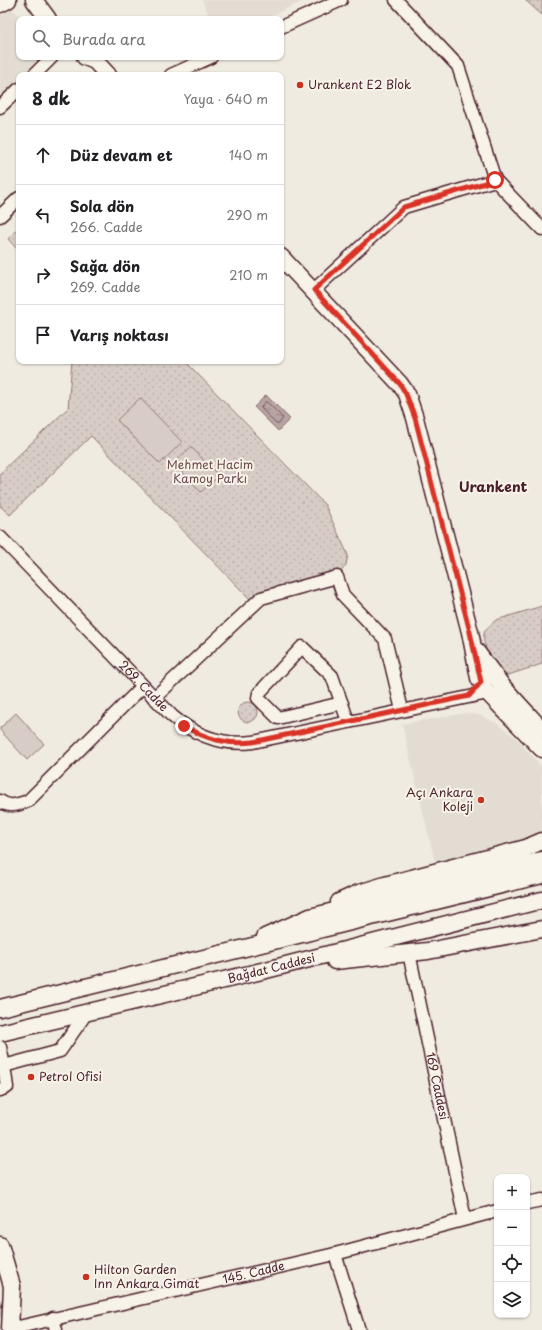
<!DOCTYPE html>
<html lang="tr">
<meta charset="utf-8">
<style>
:root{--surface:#fff;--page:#f6f6f6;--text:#202124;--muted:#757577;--line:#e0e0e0}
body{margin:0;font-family:"Playpen Sans",sans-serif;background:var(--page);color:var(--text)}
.controls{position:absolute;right:12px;bottom:12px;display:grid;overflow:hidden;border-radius:8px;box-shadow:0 1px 3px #0004}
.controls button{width:36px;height:36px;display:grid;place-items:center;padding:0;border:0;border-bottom:1px solid var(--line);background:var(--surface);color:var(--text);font:20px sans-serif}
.stop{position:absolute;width:12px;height:12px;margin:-9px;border:3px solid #d93025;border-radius:50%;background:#fff}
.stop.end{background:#d93025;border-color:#fff;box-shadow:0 1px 4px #0008}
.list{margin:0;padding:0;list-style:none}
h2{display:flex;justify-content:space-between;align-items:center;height:52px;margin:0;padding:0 16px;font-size:17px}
h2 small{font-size:13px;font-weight:400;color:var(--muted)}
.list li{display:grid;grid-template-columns:26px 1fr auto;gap:12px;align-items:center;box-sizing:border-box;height:60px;padding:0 16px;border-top:1px solid var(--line)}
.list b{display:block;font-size:15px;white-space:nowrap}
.list p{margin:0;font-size:13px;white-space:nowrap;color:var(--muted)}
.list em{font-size:13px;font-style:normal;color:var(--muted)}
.icon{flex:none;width:22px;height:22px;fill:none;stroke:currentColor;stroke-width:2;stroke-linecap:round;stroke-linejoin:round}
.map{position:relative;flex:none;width:542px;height:1330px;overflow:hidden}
.search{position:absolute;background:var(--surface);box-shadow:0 1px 3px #0004;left:16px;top:16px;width:268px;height:44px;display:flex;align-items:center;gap:10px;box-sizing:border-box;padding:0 14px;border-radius:8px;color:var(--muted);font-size:15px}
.panel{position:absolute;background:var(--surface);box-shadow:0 1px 3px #0004;left:16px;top:72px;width:268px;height:292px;border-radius:8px}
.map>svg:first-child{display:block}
</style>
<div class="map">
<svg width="542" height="1330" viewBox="0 0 542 1330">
<defs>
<pattern id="green-dots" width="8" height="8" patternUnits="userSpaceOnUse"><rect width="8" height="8" fill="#d8cdc6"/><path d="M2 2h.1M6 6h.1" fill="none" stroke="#bbb0aa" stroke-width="1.8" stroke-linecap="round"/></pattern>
<pattern id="water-ripples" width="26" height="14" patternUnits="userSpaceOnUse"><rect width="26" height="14" fill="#b7a4a2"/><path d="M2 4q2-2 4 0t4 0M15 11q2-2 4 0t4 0" fill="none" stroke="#978584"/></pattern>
</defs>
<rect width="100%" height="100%" fill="#f0ebe0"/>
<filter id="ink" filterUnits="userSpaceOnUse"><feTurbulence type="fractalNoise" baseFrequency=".025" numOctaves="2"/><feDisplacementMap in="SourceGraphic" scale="8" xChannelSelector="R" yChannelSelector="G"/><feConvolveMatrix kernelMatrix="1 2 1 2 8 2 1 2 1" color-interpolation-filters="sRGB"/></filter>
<g filter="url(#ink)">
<!-- built -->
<path fill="#e3dcd2" d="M202 0H306L264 19H210Z
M13 10 23 19H19V57H44L25 75H19V81L0 99V15Z
M466 713 480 715 498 724 517 739 542 767V833L535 837 435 862 402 724Z"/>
<!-- green -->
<path fill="url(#green-dots)" stroke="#917678" d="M525 0H542V15Z
M19 227V251L8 239Z
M72 361H185L325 505 348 555 346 565 337 577 250 599 91 436 10 515 0 506V473L68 408Z
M542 606V664L505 676C495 664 479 647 485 630L496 620Z
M238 712a10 10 0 1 1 20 0a10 10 0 1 1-20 0Z"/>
<!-- pitch -->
<path fill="#d8cdc6" stroke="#917678" d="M140 398 182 442 160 464 117 420Z
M191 447 219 476 201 492 174 463Z
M16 713 44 744 27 760 0 730V728Z"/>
<!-- water -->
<path fill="url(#water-ripples)" stroke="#8b6f72" d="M266 395 290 419 278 431 254 407Z"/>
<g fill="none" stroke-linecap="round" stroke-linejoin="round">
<!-- shore -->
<path stroke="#76545b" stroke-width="1" d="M265 402H267L283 418 279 424H276L261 408Z"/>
<!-- major-tunnel -->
<path stroke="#cfc2bc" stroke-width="16" stroke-dasharray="16 8" stroke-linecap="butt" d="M0 1300 10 1329"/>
<!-- minor casing -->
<g stroke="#4a1f2b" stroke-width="15">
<g id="minor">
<path d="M281 27 341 0"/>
<path d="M34 75 52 57"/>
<path d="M171 75 211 57"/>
<path d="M0 107 19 89"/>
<path d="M495 180 542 229"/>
<path d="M0 216 19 198"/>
<path d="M314 290 404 207 495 180 458 66 396 0"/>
<path id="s1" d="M0 537 172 716C196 736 222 746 253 742L488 693"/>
<path d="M154 698 261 598 337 577 343 595 385 639 402 710"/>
<path d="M342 703 278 718 258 698 259 693 302 647 332 676 348 721"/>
<path d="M0 801C9 808 17 805 28 801L143 686"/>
<path id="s2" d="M409 953 465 1219"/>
<path d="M0 1047 4 1066"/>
<path d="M0 1090 7 1087 4 1066 60 1051 87 1012"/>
<path d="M527 1203 542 1200"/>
<path d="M335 1254 359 1330"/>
<path d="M53 1318 56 1330"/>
<path id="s3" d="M10 1329 335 1254 497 1211"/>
</g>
</g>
<!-- major casing -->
<g stroke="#4a1f2b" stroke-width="19">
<g id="major">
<path d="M34 0 48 19"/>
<path d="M0 4 8 0"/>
<path d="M85 57 95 61 108 75"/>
<path d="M281 257 400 384 407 394 415 418 470 632 479 678 485 690 542 749"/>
<path d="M476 651 503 687 542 730"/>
<path d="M339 902 359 893 385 885 526 848 542 841"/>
<path d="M265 937 310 917 542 860"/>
<path d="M335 961 428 951 542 929"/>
<path d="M0 1008 542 875"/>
<path id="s4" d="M0 1033 266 970 542 900"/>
<path d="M0 1245 12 1286 10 1330"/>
</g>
</g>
<!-- minor -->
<use href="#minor" stroke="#f7f3e8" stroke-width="12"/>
<!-- major -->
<use href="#major" stroke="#f7f3e8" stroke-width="16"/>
</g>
</g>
<g fill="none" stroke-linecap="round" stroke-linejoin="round" filter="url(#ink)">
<!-- route -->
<path stroke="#d93025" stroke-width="5" d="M184 726C206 739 227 745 253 742L469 696 481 682 470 632 415 418 406 394 400 384 314 290 404 207 495 180"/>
</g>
<!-- markers -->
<g fill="#c8321e" stroke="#f7f3e8" stroke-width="1.5">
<circle cx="300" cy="85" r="4"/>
<circle cx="481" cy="800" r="4"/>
<circle cx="31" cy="1077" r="4"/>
<circle cx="86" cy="1277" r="4"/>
</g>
<g text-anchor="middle" stroke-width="4" stroke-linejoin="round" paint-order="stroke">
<!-- poi labels -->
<g font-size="12" fill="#4a1f2b" stroke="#f7f3e8" text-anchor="start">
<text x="308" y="89">Urankent E2 Blok</text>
<text x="473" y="797" text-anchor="end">Açı Ankara<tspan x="473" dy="14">Koleji</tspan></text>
<text x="39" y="1081">Petrol Ofisi</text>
<text x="94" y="1274">Hilton Garden<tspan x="94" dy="14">Inn Ankara Gimat</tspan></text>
</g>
<!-- park labels -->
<g font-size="12" fill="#6e4a52" stroke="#f7f3e8">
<text x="210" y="469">Mehmet Hacim<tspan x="210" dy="14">Kamoy Parkı</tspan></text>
</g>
<!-- street labels -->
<g font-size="12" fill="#4a1f2b" stroke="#f7f3e8">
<text dy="4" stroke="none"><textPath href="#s1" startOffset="207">269. Cadde</textPath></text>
<text dy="4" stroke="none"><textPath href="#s4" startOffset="279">Bağdat Caddesi</textPath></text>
<text dy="4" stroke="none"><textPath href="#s2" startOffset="136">169 Caddesi</textPath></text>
<text dy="4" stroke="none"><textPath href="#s3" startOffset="250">145. Cadde</textPath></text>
</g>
<!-- quarter labels -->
<g font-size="14" font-weight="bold" fill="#4a1f2b" stroke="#f7f3e8">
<text x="493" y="492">Urankent</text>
</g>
</g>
</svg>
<div class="controls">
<button>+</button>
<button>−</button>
<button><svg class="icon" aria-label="locate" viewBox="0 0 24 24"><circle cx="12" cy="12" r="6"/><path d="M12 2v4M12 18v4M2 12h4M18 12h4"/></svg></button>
<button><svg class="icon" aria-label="layers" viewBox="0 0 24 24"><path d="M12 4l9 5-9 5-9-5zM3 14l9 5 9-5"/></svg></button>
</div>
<div class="stop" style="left:495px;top:180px"></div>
<div class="stop end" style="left:184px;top:726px"></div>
<div class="search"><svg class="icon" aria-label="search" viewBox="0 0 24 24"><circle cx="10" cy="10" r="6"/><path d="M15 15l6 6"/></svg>Burada ara</div>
<section class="panel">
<h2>8 dk<small>Yaya · 640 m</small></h2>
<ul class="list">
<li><svg class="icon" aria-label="ahead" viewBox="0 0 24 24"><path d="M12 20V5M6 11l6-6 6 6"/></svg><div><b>Düz devam et</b></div><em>140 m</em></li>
<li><svg class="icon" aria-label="left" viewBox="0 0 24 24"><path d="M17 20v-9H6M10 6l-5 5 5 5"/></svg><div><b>Sola dön</b><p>266. Cadde</p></div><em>290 m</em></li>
<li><svg class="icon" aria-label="right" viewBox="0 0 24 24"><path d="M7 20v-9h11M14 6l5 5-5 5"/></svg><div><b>Sağa dön</b><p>269. Cadde</p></div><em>210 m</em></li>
<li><svg class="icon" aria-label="arrive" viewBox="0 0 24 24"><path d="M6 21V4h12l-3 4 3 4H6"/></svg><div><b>Varış noktası</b></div></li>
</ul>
</section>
</div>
